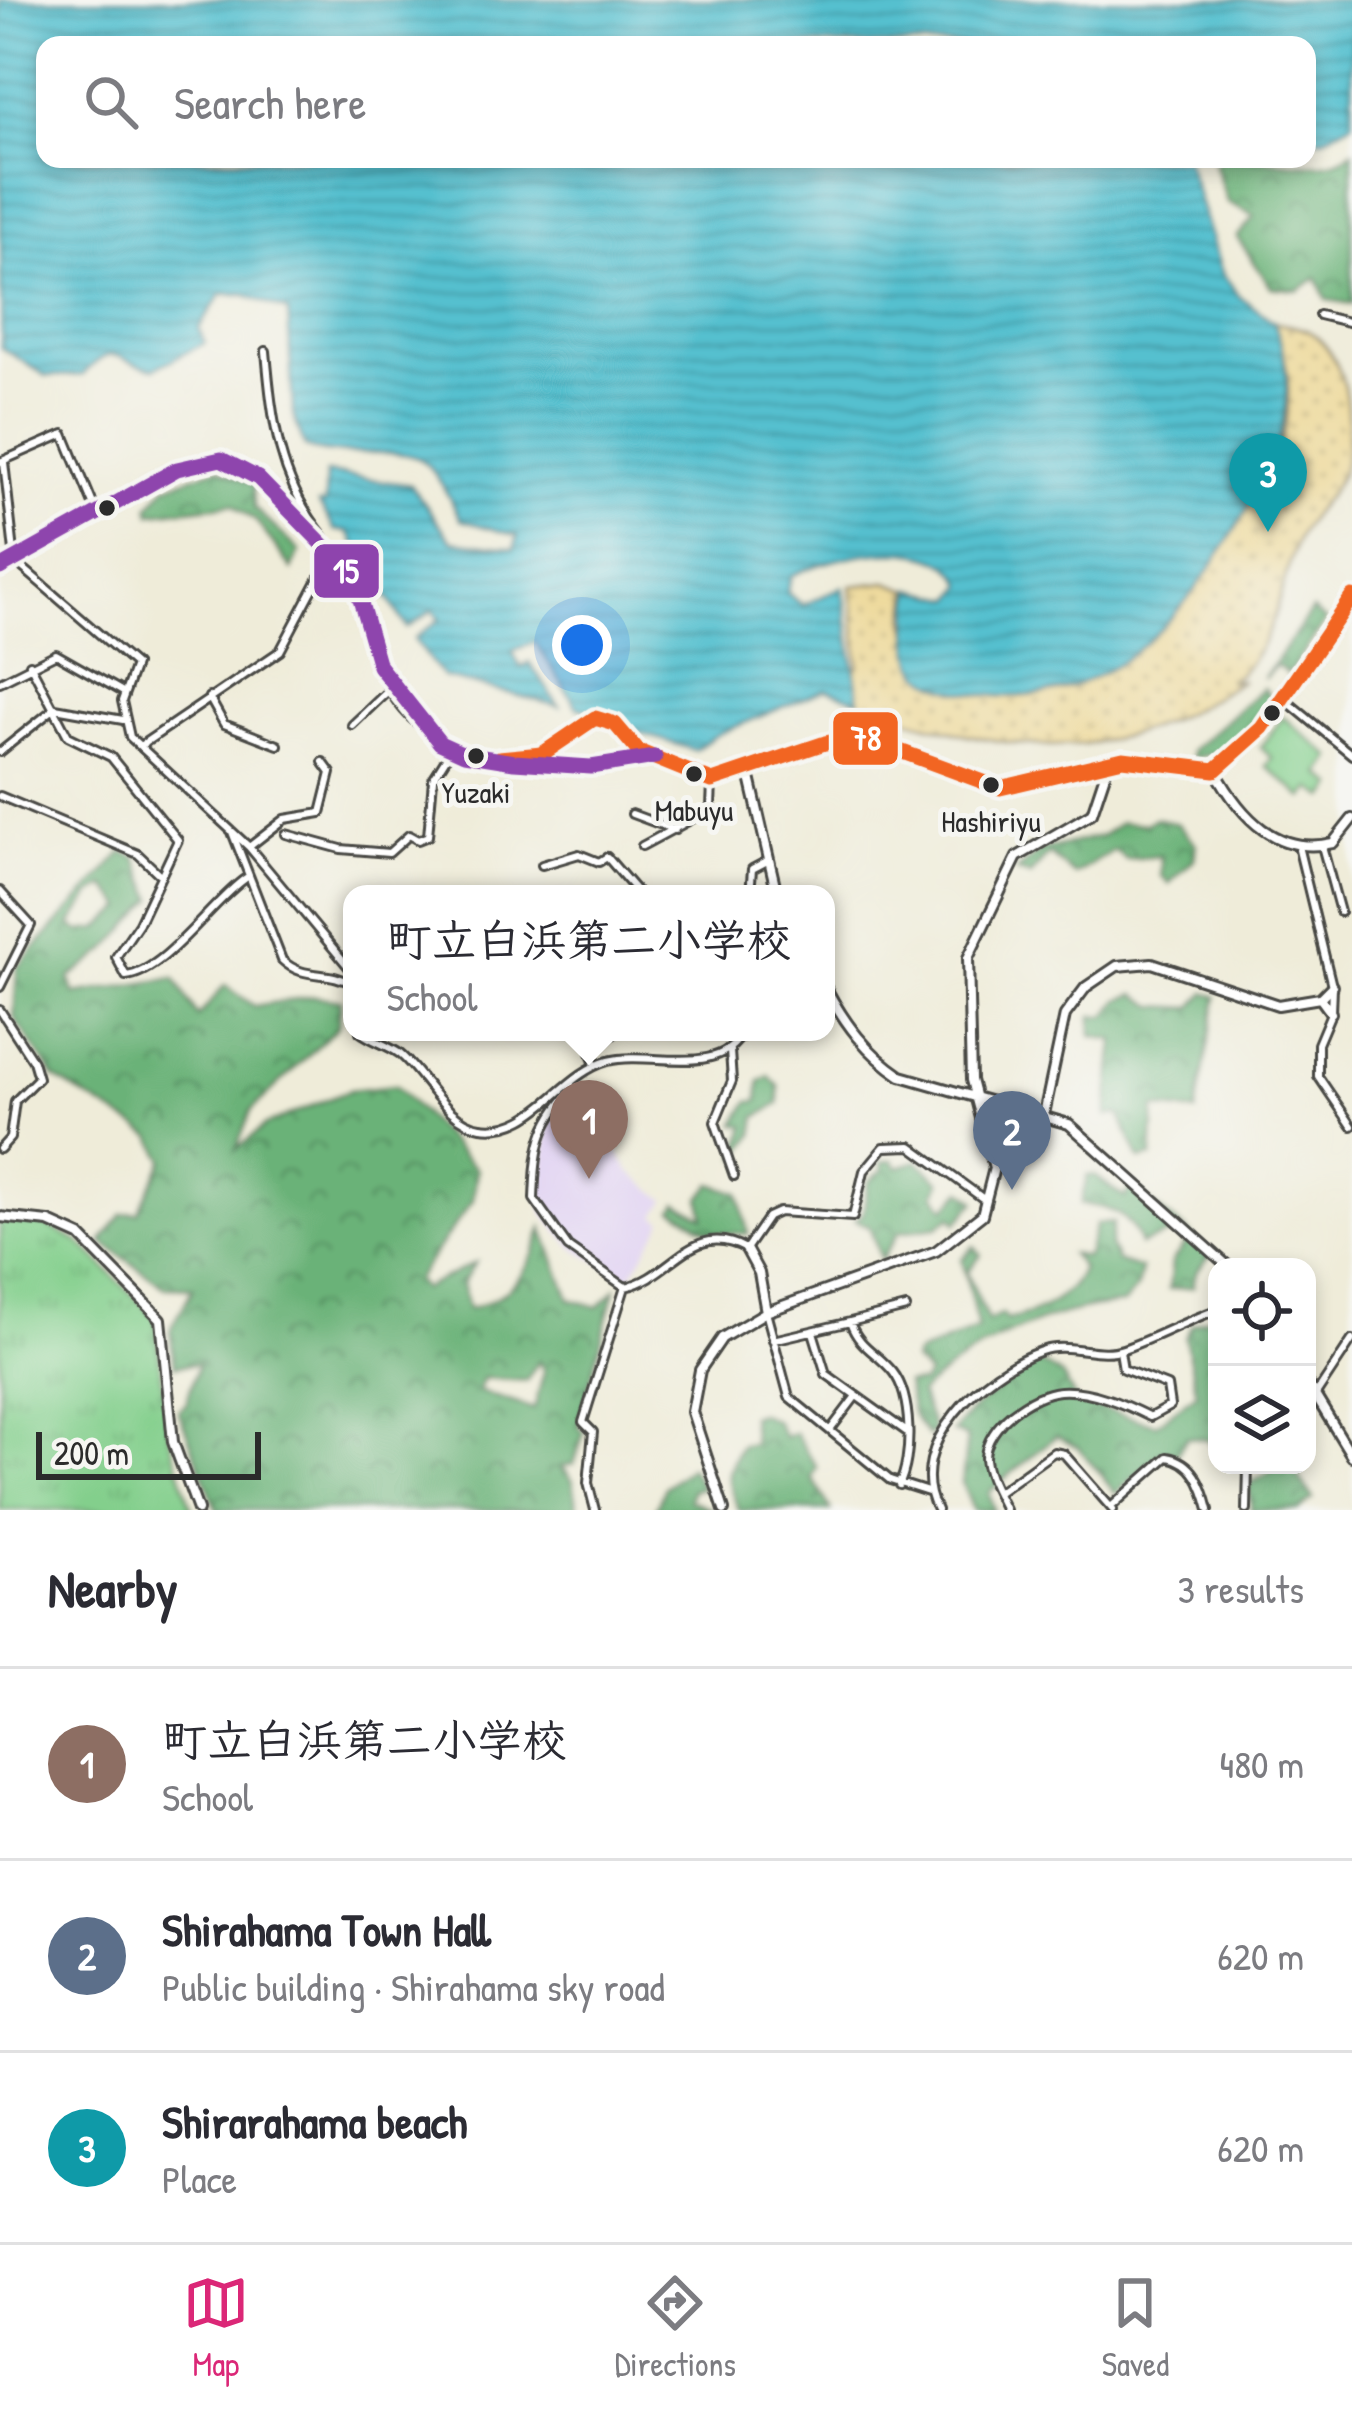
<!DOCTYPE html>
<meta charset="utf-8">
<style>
:root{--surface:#fff;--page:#f7f7f7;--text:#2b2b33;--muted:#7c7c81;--line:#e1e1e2;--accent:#db2777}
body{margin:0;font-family:"Patrick Hand","Klee One",sans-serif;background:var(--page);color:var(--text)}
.controls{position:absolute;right:36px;bottom:36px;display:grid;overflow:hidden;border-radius:24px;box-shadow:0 6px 18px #0003}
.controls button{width:108px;height:108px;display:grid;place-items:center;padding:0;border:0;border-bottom:3px solid var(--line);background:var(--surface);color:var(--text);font:60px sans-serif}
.scale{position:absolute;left:36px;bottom:30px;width:225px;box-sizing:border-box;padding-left:12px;border:6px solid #2b2b2b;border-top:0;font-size:33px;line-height:42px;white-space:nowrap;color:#2b2b2b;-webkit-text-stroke:9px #f6f6f2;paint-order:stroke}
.you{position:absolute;left:582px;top:645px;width:42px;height:42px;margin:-30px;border:9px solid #fff;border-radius:50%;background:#1a73e8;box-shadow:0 0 0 18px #1a73e833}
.badge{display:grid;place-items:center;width:78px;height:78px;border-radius:50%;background:var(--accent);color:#fff;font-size:39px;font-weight:700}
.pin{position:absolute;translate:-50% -99px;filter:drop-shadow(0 3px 6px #0008)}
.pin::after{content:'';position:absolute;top:63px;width:42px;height:36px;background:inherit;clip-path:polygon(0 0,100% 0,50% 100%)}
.popup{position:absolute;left:343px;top:885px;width:492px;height:156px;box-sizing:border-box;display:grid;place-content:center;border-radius:24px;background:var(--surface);filter:drop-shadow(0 3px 9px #0005);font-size:39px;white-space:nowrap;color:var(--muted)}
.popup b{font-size:45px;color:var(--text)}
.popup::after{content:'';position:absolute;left:50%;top:100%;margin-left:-24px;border:24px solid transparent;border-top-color:var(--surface)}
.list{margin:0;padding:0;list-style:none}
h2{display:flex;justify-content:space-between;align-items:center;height:156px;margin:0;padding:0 48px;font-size:51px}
h2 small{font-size:39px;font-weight:400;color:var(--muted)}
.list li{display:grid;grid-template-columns:78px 1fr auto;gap:36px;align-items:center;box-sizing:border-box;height:192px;padding:0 48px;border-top:3px solid var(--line)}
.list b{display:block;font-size:45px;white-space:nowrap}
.list p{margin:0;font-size:39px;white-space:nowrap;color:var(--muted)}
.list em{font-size:39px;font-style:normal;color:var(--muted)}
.icon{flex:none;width:66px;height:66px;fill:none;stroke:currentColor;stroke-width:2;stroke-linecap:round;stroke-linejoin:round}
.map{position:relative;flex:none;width:1352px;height:1510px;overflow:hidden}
.search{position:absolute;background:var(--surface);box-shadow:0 6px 18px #0003;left:36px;right:36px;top:36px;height:132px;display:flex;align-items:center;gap:30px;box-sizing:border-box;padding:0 42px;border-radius:24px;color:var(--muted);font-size:45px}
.sheet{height:732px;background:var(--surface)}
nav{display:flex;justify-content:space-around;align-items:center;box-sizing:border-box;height:168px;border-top:3px solid var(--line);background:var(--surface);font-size:33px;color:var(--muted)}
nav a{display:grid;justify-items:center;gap:6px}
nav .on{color:var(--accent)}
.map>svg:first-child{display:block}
</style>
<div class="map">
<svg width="1352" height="1510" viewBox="0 0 1352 1510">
<defs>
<pattern id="grass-tufts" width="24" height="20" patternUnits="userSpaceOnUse" patternTransform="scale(3)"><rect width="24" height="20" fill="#83cf8c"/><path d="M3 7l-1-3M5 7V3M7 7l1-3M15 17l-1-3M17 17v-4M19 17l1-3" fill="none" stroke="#71b279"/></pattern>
<pattern id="forest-crowns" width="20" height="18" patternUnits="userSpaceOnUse" patternTransform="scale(3)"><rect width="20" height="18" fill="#6ab278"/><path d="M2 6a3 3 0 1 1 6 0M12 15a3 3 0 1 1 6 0" fill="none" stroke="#579163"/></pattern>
<pattern id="sand-dots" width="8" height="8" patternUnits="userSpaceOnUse" patternTransform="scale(3)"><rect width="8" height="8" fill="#eeda9e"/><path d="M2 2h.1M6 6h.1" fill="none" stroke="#cb8" stroke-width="1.8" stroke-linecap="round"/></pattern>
<pattern id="water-rules" width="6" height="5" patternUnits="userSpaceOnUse" patternTransform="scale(3)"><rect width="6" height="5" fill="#55c0cf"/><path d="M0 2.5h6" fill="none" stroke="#479ca8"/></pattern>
</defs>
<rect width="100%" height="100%" fill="#f6f6f2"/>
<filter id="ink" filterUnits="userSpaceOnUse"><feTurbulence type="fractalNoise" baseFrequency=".00833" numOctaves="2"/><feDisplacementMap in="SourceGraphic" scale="24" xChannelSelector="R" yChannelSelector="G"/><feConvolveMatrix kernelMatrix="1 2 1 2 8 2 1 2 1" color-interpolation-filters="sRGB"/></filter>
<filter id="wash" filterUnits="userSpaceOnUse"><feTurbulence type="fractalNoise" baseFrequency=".004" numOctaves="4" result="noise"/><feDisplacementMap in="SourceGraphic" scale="48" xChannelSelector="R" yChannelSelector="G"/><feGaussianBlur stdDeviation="2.7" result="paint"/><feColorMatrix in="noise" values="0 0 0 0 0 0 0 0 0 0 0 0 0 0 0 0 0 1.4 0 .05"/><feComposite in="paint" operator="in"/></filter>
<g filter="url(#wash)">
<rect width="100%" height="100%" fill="#efecd9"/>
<!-- built -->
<path fill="#e2d4f3" d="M579 1091 631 1173 666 1200 656 1215 664 1220 629 1279 574 1248 545 1216 539 1196 549 1124Z"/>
<!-- grass -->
<path fill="url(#grass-tufts)" stroke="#577d5c" stroke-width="3" d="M0 1221 45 1225 79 1242 155 1317 169 1435 192 1510H0Z"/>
<!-- forest -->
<path fill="url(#forest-crowns)" stroke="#4a6e52" stroke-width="3" fill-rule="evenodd" d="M1352 151V304L1327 300 1317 278 1298 290 1271 287 1237 237 1255 216 1227 202 1214 163C1254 148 1325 180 1352 151Z
M217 468 253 485 254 508 300 551 292 569 257 522 233 504 151 513 149 506 166 486Z
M1312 610 1326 621 1288 674 1276 665 1263 679Z
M1263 688 1271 699 1229 751 1192 758 1191 751Z
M1155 818 1178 824 1196 844 1194 859 1169 884 1161 876V856L1126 859 1114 850 1075 875 1049 854 1030 875 1017 871 1042 850 1102 836 1121 822 1146 824Z
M123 852 136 857 154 899 107 950 70 978 74 994 175 978 198 1017 225 985 254 1006 314 996 341 1000 338 1026 251 1111 236 1150 266 1125 350 1090 395 1085 477 1170 473 1200 416 1279 422 1289 475 1263 462 1283 468 1309C509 1299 532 1269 543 1228L570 1299 598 1307 615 1290 578 1426 584 1432 574 1464 562 1466 573 1481 578 1510H217L178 1410 186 1404 198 1364 175 1366 170 1331 193 1288 165 1287 102 1242 122 1214 138 1212 164 1160 153 1137 55 1078 14 1018 17 968ZM106 886 124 908 98 929 78 931 71 925 91 895ZM539 1361 544 1372 534 1409 478 1391 483 1378 526 1381Z
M1206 992 1217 997 1196 1112 1155 1108 1152 1157 1140 1160 1119 1114 1107 1116 1115 1040 1092 1036 1093 1016H1107L1119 1000 1136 994 1155 1006 1192 1008Z
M769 1076 779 1086V1104L757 1117 754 1135 737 1159 746 1126 736 1124 749 1102 758 1101 760 1081Z
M893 1160 898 1167 918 1161 941 1182 935 1194 946 1208 963 1190 976 1201 957 1223 952 1216 937 1227 899 1232 881 1260 869 1226 855 1220 863 1214 868 1182 883 1170 882 1162Z
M1094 1175 1125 1198 1130 1187 1183 1228 1140 1245C1131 1215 1111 1207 1081 1204L1087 1176Z
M712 1184 739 1193 748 1234 710 1232 674 1209 678 1203 704 1217 701 1198Z
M1113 1223 1110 1246 1117 1261 1141 1269 1137 1288 1123 1304C1049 1310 974 1343 920 1393L934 1431 928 1436 913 1416 906 1384 922 1383 928 1374 913 1361 915 1355 978 1329 962 1259 974 1246 981 1254 967 1272 988 1321 1003 1314 1006 1320C1036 1315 1072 1297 1082 1268L1071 1254 1086 1257 1096 1224Z
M1186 1230 1211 1255 1196 1272 1193 1287 1169 1289 1172 1262 1186 1243Z
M1217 1314V1450L1208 1440 1187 1437 1177 1454 1163 1451 1116 1494 1079 1448 1056 1436 989 1492 994 1510H973L962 1483 967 1438 953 1432 971 1410 1038 1361 1062 1376 1077 1402 1156 1424 1197 1393 1185 1338 1192 1324Z
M758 1413 776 1421 784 1437 795 1433 817 1468 812 1478 831 1510H739C725 1480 725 1473 741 1445L753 1443 750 1416Z
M1284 1465H1291L1313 1499 1299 1510H1251L1249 1484Z
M690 1467 702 1488 692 1490 689 1500 715 1510H655L665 1487Z"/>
<!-- sand -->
<path fill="url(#sand-dots)" stroke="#8c8264" stroke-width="3" d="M1274 322C1291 327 1306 325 1321 341 1352 373 1352 434 1342 473 1330 498 1305 518 1296 543 1278 593 1276 648 1229 682L1242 680C1110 767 1027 757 882 711L875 718 856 710 861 706 852 676 859 664 851 586 887 582 910 590 906 621 920 671C939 687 962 693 987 695 1106 709 1181 620 1236 528 1256 496 1279 458 1286 420 1292 386 1286 354 1274 322Z"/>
<!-- park -->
<path fill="#83cf8c" stroke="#577d5c" stroke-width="3" d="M1283 717 1332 757 1321 774 1335 786 1326 798 1312 788 1304 798 1266 766 1272 758 1260 747Z"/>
<!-- water -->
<path fill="url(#water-rules)" stroke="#40767d" stroke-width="3" d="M0 0H1352V122L1323 138H1307V45H45V159H1186L1222 273 1240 297 1274 322C1304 399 1276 461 1236 528 1181 621 1105 709 986 695 965 693 933 689 919 670 904 650 911 613 912 589L954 599 964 585C942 531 831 555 791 576L787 593 803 605 843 587 859 700 826 689 718 734 694 750 634 731 609 713 577 707 535 642 512 651 521 668 529 662 559 706 443 677 414 639 440 619 433 610 407 628 348 532 335 530 319 504H325L326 473 411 485 452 541 514 549 518 536 461 520C451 502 441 478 425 463 404 443 338 461 305 447L293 415 288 312 244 294H222L199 328 205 343 155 368C117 364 116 338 83 375L46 376 2 348Z"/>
</g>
<g filter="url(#ink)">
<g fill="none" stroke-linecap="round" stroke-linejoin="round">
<!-- primary-tunnel -->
<path stroke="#c8c5b6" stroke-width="9" stroke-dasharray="9 4.5" stroke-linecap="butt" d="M591 767 629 762"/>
<!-- street casing -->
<g stroke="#484845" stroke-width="12">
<path id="street" d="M1319 315 1352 323
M266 351C272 420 279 483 325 538
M0 462 64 434 95 509
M4 462 15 561 135 665 122 701 130 737 249 847 352 971
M30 664 68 736 111 757 178 840 139 923 116 957 126 976C165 972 212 901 246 878
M0 682 56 654 123 692
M209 697 224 724 278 745
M1283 698 1352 755
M55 708 123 720
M352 725 389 690
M140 746 280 651 332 553
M0 752 55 708
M0 796 138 854 158 873
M632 814 675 830
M232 832 282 960C304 981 328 969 352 984
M286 834 341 849 389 853 409 835 418 840 428 836 433 779 452 749
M642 846 705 812 711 807 712 782
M1322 846 1340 912
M249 847 285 819 321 813 331 773 323 762
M1299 850 1332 986 1331 1013 1318 1044V1076L1352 1126
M542 865 579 854 599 862 607 857 639 894
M0 891 31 925 0 987
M750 894 752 869 769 860
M0 1010 33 1061 38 1078 15 1101 10 1138 0 1149
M360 1032C372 1041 388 1045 400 1054 425 1075 446 1122 481 1127 535 1135 561 1074 608 1061 651 1050 719 1079 743 1032
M730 1051 732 1081 715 1122 734 1176
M595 1066 591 1052 616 1032
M571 1083 572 1090C538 1126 536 1150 534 1199L568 1247 625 1287C673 1277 692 1219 746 1249L768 1217 779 1212 853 1217 864 1171 884 1147 911 1146 985 1200
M766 1312 789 1397 890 1480 928 1492
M813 1332 826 1374 907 1432
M773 1340 850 1322
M1315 1396 1352 1340
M831 1429 856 1396
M899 1485C913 1458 912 1396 893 1372 877 1352 859 1348 850 1322L906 1308
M997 1493 1054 1452 1064 1454 1113 1510
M1111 1507 1167 1457C1194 1461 1203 1486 1209 1510
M595 1510 588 1483 593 1432 583 1422 625 1287
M937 1510C903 1444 984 1371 1041 1351 1067 1341 1098 1358 1123 1349 1155 1338 1185 1321 1217 1310
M1005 1510C998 1495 985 1473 985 1457 986 1426 1031 1393 1060 1391 1090 1389 1124 1404 1150 1417L1170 1406 1167 1386 1123 1369 1120 1351
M1247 1510 1248 1465"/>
</g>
<!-- secondary casing -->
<g stroke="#484845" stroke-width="14">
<path id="secondary" d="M1215 770C1241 818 1277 856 1333 843L1352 819
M749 773 777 894
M826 988C845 1024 867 1053 901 1076L1069 1124 1229 1267
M1320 998 1331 1013
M1044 1114 1065 1015 1086 987 1117 966 1152 963 1278 1005 1320 998 1332 986
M0 1217 49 1222 80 1236 161 1319 173 1442 198 1510
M746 1249 759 1273 766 1312
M1307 1382 1352 1456
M724 1510 692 1412 700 1370 722 1338 766 1312 936 1251 982 1215 994 1168 971 1080 968 958 1017 857 1092 813 1109 762"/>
</g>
<!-- primary casing -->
<g stroke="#484845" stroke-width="15">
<path id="primary" d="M0 568C61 539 175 443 240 466 267 485 335 549 351 576 363 598 365 624 372 647 392 712 437 751 503 759
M499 758 542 754 595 718 615 724 638 751 712 781 825 743 862 737 1000 788 1123 759 1215 770 1262 728 1352 597
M519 762 591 767
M629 762 650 758"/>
</g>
<!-- street -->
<use href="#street" stroke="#fff" stroke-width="6"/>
<!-- secondary -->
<use href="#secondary" stroke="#fff" stroke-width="8"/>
<!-- primary -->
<use href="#primary" stroke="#fff" stroke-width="9"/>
<!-- bus-1 casing -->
<g stroke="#f6f6f2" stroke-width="24">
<path id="bus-1" d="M499 758 542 754 595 718 615 724 638 751 712 781 825 743 862 737 1000 788 1123 759 1215 770 1262 728 1352 597"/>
</g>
<!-- bus-2 casing -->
<g stroke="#f6f6f2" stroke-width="24">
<path id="bus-2" d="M0 568 177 469 221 459 258 478 342 564 357 589 379 666 440 743 464 754 514 762 591 767 655 757"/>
</g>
<!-- bus-1 -->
<use href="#bus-1" stroke="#f26522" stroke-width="15"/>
<!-- bus-2 -->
<use href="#bus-2" stroke="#8e44ad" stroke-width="15"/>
</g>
</g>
<!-- markers -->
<g fill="#2b2b2b" stroke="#f6f6f2" stroke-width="4.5">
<circle cx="107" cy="508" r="10"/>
<circle cx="1272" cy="713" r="10"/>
<circle cx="476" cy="756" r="10"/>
<circle cx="694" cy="774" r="10"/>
<circle cx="991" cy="785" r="10"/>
</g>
<g text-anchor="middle" stroke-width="10" stroke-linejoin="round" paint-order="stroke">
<!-- bus labels -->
<g font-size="30" fill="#2b2b2b" stroke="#f6f6f2">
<text x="476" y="803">Yuzaki</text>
<text x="694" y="821">Mabuyu</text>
<text x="991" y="832">Hashiriyu</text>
</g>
</g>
<g stroke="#f6f6f2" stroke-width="4.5">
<rect x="312" y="542" width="69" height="58" rx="12" fill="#8e44ad"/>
<rect x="831" y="710" width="69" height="57" rx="12" fill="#f26522"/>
</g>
<g font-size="33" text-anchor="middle" font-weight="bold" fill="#fff">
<text x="346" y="583">15</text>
<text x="866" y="750">78</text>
</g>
</svg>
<div class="controls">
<button><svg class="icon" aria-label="locate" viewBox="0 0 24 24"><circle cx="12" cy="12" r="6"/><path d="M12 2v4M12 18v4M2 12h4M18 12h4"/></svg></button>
<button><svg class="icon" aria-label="layers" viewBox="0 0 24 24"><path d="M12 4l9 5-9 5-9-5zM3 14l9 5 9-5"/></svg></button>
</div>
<div class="scale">200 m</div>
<div class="you"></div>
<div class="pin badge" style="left:589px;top:1179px;background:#8d6e63">1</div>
<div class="popup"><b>町立白浜第二小学校</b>School</div>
<div class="pin badge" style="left:1012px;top:1190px;background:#5c6f8a">2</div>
<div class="pin badge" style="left:1268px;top:532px;background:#0f9aa8">3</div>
<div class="search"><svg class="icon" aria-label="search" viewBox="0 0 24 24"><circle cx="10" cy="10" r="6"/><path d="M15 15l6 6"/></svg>Search here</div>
</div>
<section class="sheet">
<h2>Nearby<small>3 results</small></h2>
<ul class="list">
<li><span class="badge" style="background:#8d6e63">1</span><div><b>町立白浜第二小学校</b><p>School</p></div><em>480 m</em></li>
<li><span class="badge" style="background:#5c6f8a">2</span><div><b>Shirahama Town Hall</b><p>Public building · Shirahama sky road</p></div><em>620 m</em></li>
<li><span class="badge" style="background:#0f9aa8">3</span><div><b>Shirarahama beach</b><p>Place</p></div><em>620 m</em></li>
</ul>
</section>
<nav>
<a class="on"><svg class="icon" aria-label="map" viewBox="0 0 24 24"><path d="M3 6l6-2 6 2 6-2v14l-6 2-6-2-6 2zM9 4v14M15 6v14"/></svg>Map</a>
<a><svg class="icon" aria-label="directions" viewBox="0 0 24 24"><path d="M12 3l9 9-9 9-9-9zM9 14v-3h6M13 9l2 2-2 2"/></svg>Directions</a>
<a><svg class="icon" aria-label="saved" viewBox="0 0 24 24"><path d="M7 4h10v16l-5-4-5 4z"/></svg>Saved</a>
</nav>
